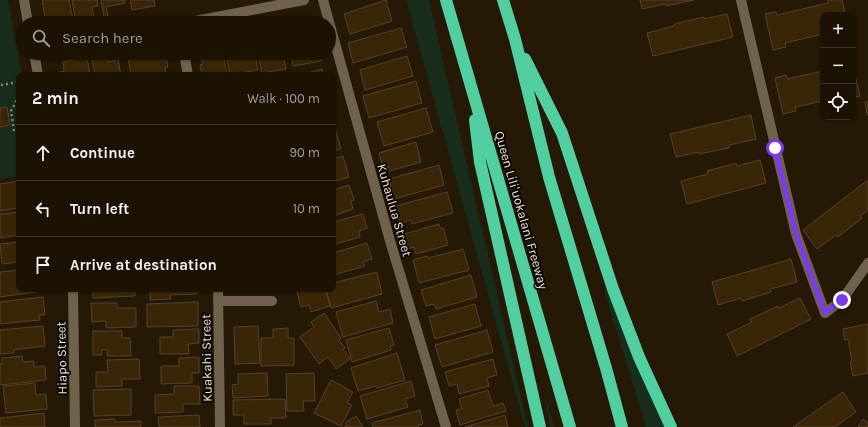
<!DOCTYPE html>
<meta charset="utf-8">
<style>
:root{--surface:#1c1204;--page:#292013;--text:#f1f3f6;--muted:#a09e9a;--line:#3a3226}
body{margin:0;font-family:Karla,sans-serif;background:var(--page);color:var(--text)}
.controls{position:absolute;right:12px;top:12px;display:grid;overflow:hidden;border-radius:8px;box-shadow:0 1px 3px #0004}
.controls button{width:36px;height:36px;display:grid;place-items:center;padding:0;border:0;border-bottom:1px solid var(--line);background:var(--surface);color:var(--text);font:20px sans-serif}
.stop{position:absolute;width:12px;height:12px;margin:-9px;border:3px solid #7c3aed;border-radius:50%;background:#fff}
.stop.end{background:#7c3aed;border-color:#fff;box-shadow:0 1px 4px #0008}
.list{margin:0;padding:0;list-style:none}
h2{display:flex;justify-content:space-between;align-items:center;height:52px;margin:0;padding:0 16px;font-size:17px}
h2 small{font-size:13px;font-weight:400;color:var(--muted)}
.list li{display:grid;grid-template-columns:26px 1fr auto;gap:12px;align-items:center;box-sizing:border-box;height:56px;padding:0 16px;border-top:1px solid var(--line)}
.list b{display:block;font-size:15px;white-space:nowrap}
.list em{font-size:13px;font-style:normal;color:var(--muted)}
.icon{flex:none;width:22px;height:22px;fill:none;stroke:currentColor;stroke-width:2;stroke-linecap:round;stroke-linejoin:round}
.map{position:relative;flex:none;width:868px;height:427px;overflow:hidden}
.search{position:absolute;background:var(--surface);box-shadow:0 1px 3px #0004;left:16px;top:16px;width:320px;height:44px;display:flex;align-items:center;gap:10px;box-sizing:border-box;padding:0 14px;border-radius:22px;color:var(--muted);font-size:15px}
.panel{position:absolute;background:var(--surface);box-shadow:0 1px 3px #0004;left:16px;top:72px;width:320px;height:220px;border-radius:8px}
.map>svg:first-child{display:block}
</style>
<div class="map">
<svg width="868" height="427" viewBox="0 0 868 427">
<rect width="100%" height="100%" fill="#251805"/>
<!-- green -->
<path fill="#172c1a" d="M0 0H8L22 75H19V176L0 179Z
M406 0H429L528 427H525Z
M607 289 666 427H646L604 290Z
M544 390 554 427H550Z"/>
<!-- building -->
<path fill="#3a2607" stroke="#52432f" d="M42 0H69L73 19 46 23Z
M72 0H97L98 6 92 7 94 20 76 23Z
M101 0H125V3L106 7 108 16 104 17Z
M130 0H154L155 6 132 10Z
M386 0 392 21 350 34 344 14Z
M640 0H694L666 6 665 4 642 9Z
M828 0H842L846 15H823V34L785 43 786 47 773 50 765 14 776 12 777 15 828 3Z
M727 14 733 37 653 56 647 33 674 26V24L704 17V19Z
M311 18 312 23H286Z
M401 28 407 47 353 63 348 43Z
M99 53H105L107 62 118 60 121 75H95L91 55Z
M127 53H165L168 67H165L166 75H131Z
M201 53H223L227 75H202L200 65 203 64Z
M226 53H255L258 70 230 75Z
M258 53H283L286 69 262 73Z
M291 53H319L321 61 293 66Z
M407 56 413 76 365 90 360 70Z
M87 57 90 75H55V73L64 71 63 62Z
M853 67 860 96 853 98Z
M322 69 324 75H301Z
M823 71V101L795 107 796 111 783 114 775 78 786 75 787 79Z
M416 81 422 103 369 118 363 96Z
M868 101V115H867L865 102Z
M7 107 10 125 0 127V108Z
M426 108 433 132 384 146 377 122Z
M751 115 756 139 729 145V148L699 154V152L676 157 670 134Z
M335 129 341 149 333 151V130Z
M416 142 421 162 389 171 388 166 383 167 379 153Z
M343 156 349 177 333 182V159Z
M760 160 766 183 687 204 681 181 708 174 707 171 736 163 737 166Z
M439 165 444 185 394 199 389 179Z
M868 180V210L860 216 862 218 838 237 836 235 817 249 803 230Z
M19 181V208L0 211V184Z
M349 185 354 200 351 201 353 209 333 216V190Z
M447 192 453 213 412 224 411 220 400 223 396 206Z
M19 212V235L0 238V214Z
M363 214 367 228 359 231 360 237 333 245V222Z
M439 224 440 228H443L448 245 416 254 414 247 408 249 404 234Z
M19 242V262L2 264 0 244Z
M367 243 372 259 363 262 365 266 333 275V253Z
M463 249 469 270 419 283 413 260 427 256 428 258Z
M791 259 797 282 770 289 771 292 742 301 741 298 718 305 712 282Z
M19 270V289H35V292L0 297V272Z
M377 272 382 294 331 308 326 289H333V283Z
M471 275 477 297 436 309 434 304 426 306 421 290Z
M88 289H135V296L93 298V291H89Z
M150 289H197V294L170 295 171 299 150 300Z
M296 289H325L330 306 311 312 309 305 301 307Z
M43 297 45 315H39L40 320 0 324V302Z
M800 298 811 319 737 356 727 334 752 322 750 319 778 306 779 308Z
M376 301 379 312 390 309 393 323 343 337 336 312Z
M198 302V326L147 327V304Z
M91 303H117V308H136V327L106 328V321L92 322Z
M475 304 481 326 435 339 429 317Z
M324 313 341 338 339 340 345 348 343 349 350 359 336 369 328 357 319 364 300 337 314 327 311 322Z
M868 324V373L853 376 850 362 852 361 848 339 845 340 843 329Z
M43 326 45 346 13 350 14 353 0 354V330Z
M258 326 260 363 235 364 234 327Z
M288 328V338H294V365L261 366V338H273V329Z
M389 328 394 345 390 346 391 350 352 362 346 340Z
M199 329V343L188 344 189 354H160V337H173V330Z
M487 330 493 352 442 367 435 345Z
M93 331H122V338H130L131 356H107V349L102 350V355H93Z
M397 353 405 380 377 388 376 386 358 391 351 368Z
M22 356 23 362 34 361V367L45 366 46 380 0 385V364H2V358Z
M199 357V373H192V383L161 384V366H179V358Z
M139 359 140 379H122V386L96 387V372H108L107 360Z
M493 359 497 375 487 378 489 386 459 394 457 384 449 386 445 372Z
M267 373 268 396 233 398 232 385 238 384V374Z
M314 373 315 401H303L304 411H287L286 374Z
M331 380 353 392 347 403 352 405 341 426 314 413Z
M411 381 415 396 405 399 408 407 367 419 360 396Z
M35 383 36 395 46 394 47 409 6 413 3 386Z
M174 386H199L200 404H183V412L155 413V395L174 394Z
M131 389V415L94 416 93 390Z
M488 390 493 406 503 403 506 411 460 425 456 410 462 409 459 399Z
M843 392 856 412 835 427H793Z
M285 399 286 418H271V424H244V415H233V400Z
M420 410 423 424 418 425 419 427H373L372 423Z
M44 413 45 427H0V418Z
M199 415 200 427H159L158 417Z
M505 415 508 427H465Z
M356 416 363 427H344L347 425 345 423Z
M115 419V422L141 421V427H95V420Z
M863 419 868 423V427H858Z"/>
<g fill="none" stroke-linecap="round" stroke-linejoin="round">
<!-- path -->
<path stroke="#8f8575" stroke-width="2.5" stroke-dasharray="2 3" stroke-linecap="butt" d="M1 85 19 82
M14 131 11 111 19 96"/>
<!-- minor -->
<path stroke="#70614c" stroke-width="10" d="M24 0 28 23
M323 0 390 241 446 427
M741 0 796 234 825 313 842 300 868 263
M185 23 304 0
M34 53 38 75
M184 53 188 75
M73 289 75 427
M218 289 220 427
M218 301H272"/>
<!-- highway -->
<path stroke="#51cfa1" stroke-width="12" d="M446 0 570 427
M503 0 515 39 549 177 606 368 622 427
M525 59 562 133 613 289 639 357 671 427
M475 120 480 162 540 427"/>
</g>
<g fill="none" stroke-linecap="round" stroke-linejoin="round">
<!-- route -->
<path stroke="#7c3aed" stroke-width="5" d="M775 148 796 234 825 313 842 300"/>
</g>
<g text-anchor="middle" stroke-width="3.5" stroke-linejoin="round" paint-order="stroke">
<!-- street labels -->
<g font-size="13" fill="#ede5d9" stroke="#090501">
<text transform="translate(395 210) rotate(74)" y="5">Kuhaulua Street</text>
<text transform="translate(522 210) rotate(74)" y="5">Queen Liliʻuokalani Freeway</text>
<text transform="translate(61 358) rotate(-91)" y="5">Hiapo Street</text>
<text transform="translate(206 358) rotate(-91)" y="5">Kuakahi Street</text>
</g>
</g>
</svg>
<div class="controls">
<button>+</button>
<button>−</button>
<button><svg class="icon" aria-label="locate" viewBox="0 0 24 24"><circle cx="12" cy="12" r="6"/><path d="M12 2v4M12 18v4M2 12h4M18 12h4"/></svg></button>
</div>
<div class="stop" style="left:775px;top:148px"></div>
<div class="stop end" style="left:842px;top:300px"></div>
<div class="search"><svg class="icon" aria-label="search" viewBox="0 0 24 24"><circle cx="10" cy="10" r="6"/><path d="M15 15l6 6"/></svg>Search here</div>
<section class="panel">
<h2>2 min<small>Walk · 100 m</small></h2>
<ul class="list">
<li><svg class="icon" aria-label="ahead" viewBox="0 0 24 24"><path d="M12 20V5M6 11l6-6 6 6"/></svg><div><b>Continue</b></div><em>90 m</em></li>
<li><svg class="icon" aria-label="left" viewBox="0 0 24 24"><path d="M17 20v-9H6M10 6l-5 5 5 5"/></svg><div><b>Turn left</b></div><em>10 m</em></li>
<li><svg class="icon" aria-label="arrive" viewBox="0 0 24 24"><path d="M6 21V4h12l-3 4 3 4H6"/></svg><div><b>Arrive at destination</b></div></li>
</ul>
</section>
</div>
